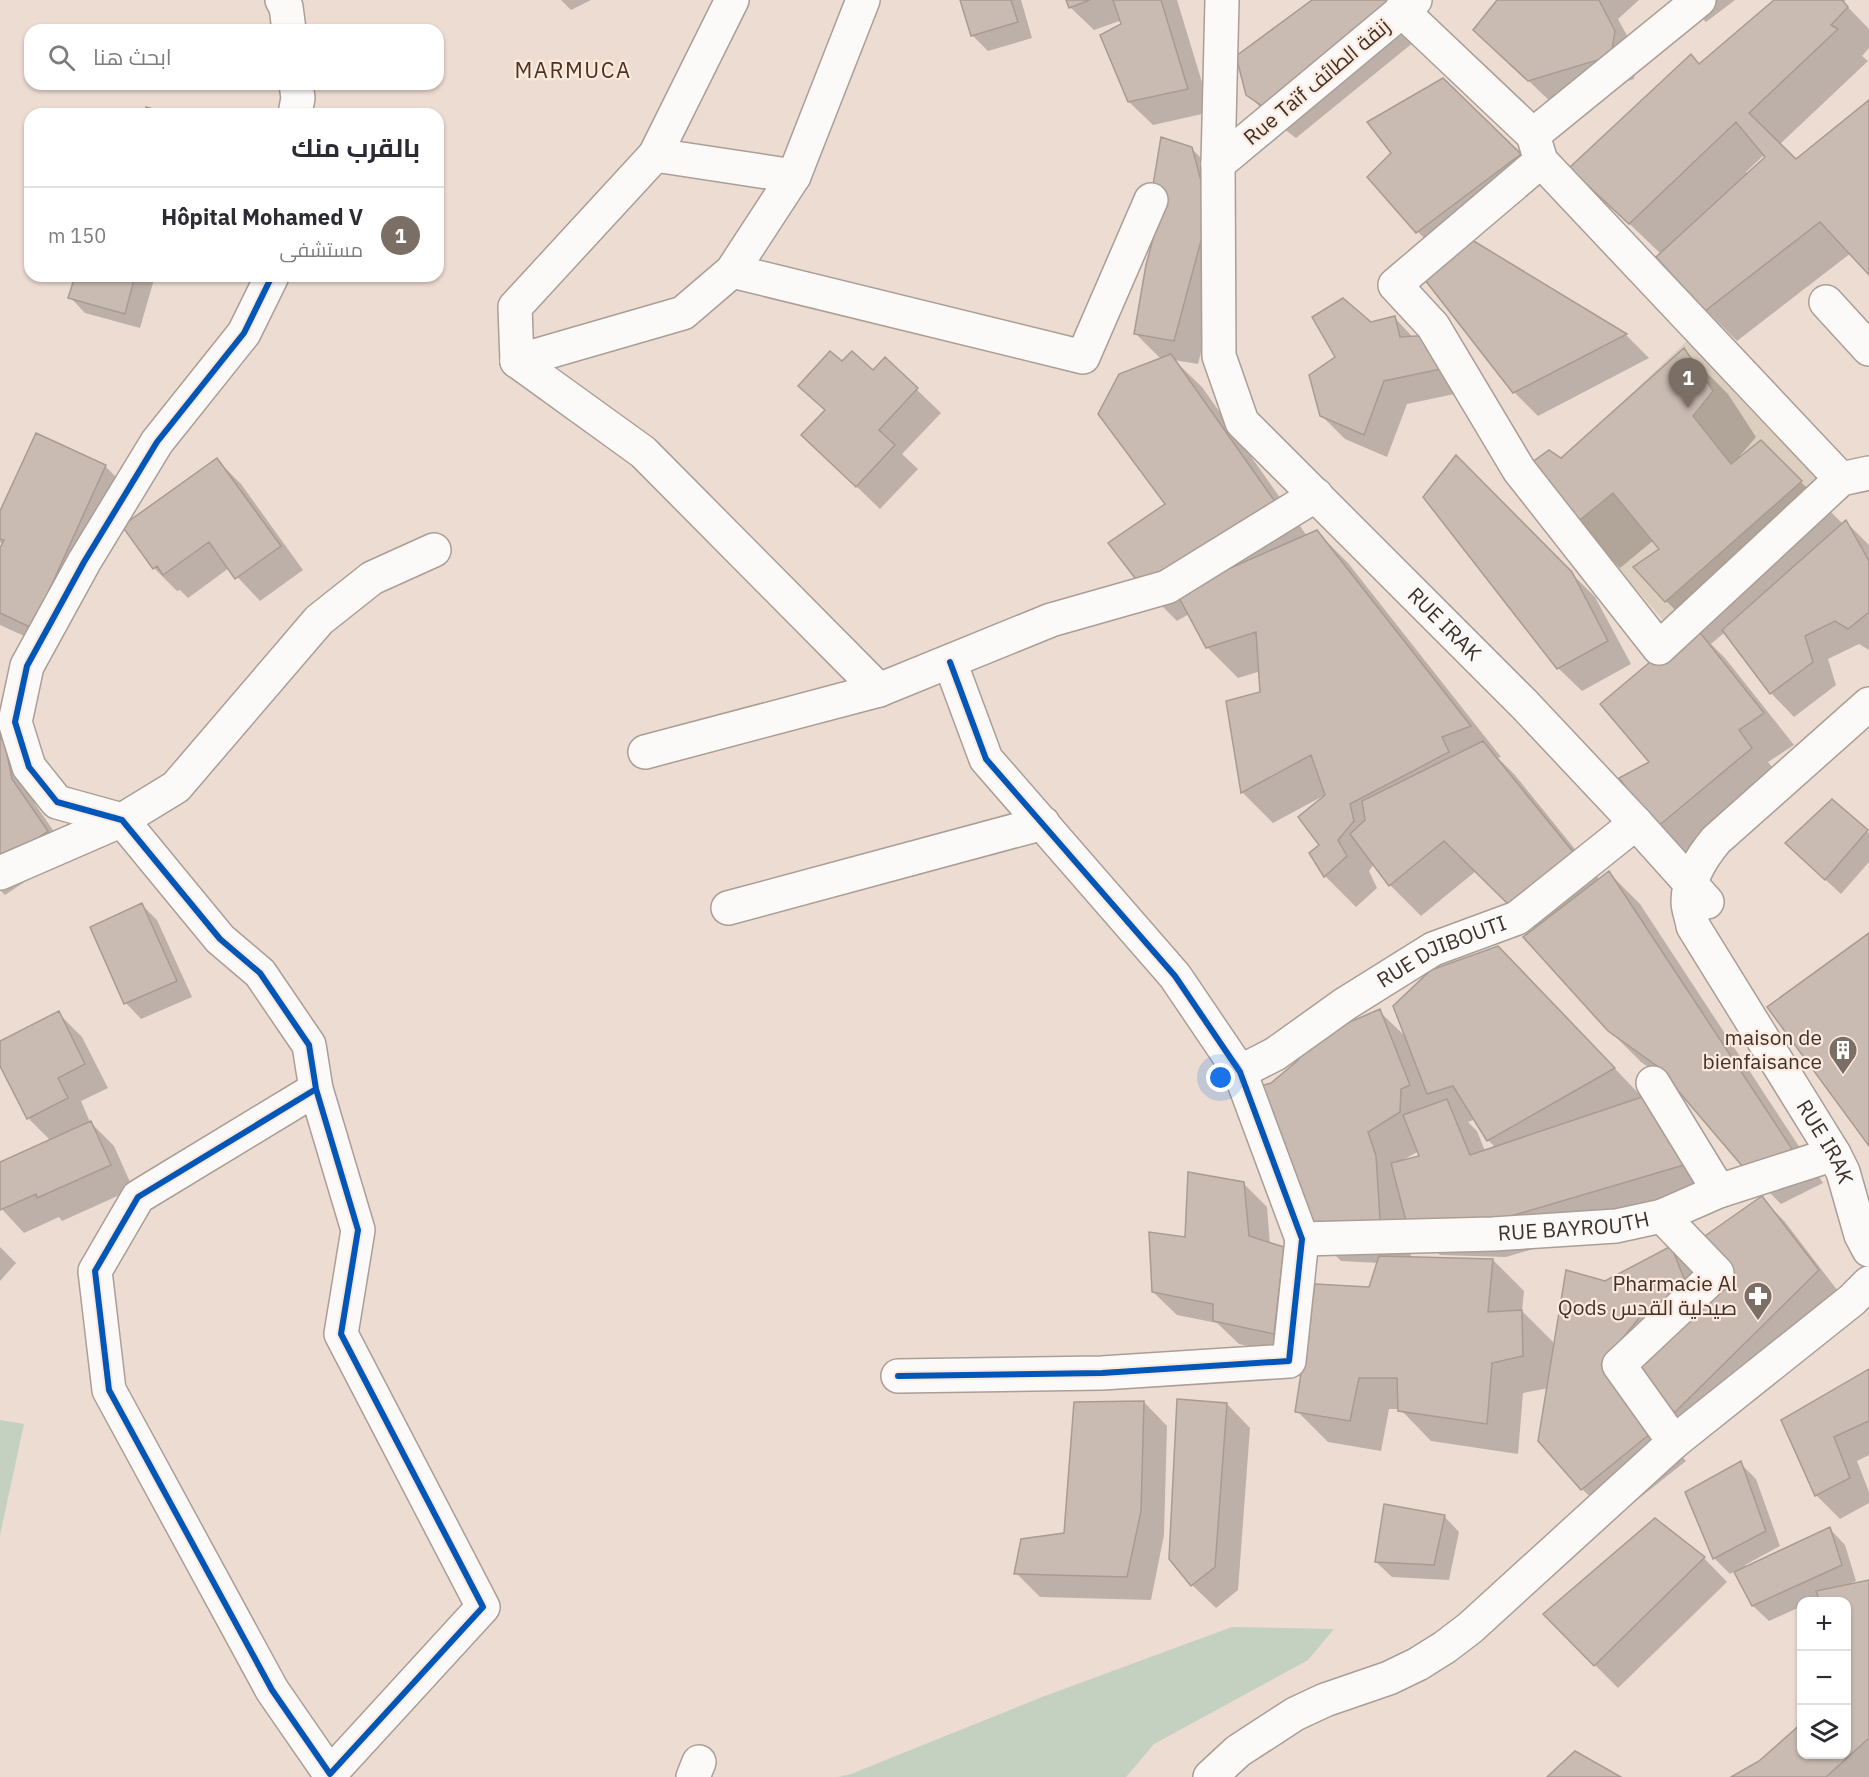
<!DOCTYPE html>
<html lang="ar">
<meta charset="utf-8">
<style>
:root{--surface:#fff;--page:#f7f7f7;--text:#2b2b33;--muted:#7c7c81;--line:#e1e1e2;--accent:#7b6e65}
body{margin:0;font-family:"IBM Plex Sans",Cairo,sans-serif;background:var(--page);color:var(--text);direction:rtl}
.controls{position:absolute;right:18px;bottom:18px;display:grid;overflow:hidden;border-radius:12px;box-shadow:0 2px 4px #0004}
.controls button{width:54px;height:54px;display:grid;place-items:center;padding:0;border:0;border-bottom:2px solid var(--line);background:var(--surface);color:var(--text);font:30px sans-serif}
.you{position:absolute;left:1221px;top:1078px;width:21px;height:21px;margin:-15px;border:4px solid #fff;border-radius:50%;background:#1a73e8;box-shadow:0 0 0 9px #1a73e833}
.badge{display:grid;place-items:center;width:39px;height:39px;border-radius:50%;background:var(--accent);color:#fff;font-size:20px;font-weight:700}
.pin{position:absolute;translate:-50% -50px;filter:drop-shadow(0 2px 3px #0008)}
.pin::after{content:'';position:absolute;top:32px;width:21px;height:18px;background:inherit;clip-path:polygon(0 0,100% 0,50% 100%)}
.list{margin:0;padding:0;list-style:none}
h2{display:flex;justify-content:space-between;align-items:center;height:78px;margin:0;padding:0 24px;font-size:26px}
h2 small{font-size:20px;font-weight:400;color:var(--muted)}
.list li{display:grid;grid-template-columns:39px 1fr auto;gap:18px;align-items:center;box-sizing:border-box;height:96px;padding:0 24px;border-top:2px solid var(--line)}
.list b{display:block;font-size:22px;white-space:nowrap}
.list p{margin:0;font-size:20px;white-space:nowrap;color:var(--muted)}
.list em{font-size:20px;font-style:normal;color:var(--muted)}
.icon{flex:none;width:33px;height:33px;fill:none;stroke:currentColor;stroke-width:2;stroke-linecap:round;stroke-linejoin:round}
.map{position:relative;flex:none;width:1869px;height:1777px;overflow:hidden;direction:ltr}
.search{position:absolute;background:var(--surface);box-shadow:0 2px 4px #0004;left:24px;top:24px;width:420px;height:66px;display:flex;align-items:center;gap:15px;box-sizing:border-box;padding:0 21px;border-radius:18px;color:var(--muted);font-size:22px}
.panel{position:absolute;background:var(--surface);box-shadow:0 2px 4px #0004;left:24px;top:108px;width:420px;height:174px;border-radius:18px;direction:rtl}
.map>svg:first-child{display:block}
</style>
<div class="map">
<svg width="1869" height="1777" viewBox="0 0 1869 1777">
<rect width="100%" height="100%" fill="#eddcd2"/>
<!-- medical -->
<path fill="#dccfbf" d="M1692 336 1827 481 1665 622 1540 481Z"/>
<!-- green -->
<path fill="#c4d0c0" d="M0 1420 24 1424 0 1535Z
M1232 1627 1334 1629 1308 1660 1154 1744 1126 1777H838L851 1774 1042 1697Z"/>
<!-- shadow -->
<path fill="#0003" fill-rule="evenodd" d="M561 0H591L571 10Z
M962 0H1021L1032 38 988 51 973 36Z
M1068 0H1177L1211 112 1153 125 1129 102 1122 20 1094 30 1070 7Z
M1314 0 1436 24 1296 138 1279 125 1247 94Z
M1499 0H1639L1618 19 1638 56 1634 79 1553 104 1499 53Z
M1684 0H1735L1706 22Z
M1776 0H1846L1843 2 1869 29V48L1862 56 1868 61 1779 145 1796 161 1869 102V273L1851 253 1737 341 1706 310 1661 254 1571 168 1700 65ZM1765 154 1767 157 1748 174 1746 172Z
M1443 80 1543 179 1441 255 1418 232 1393 154Z
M1191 148 1215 172 1232 235 1198 364 1174 360 1202 387 1307 536 1317 532 1348 563 1501 757 1498 758 1514 774 1600 880 1609 873 1640 904 1823 1183 1781 1204 1750 1173 1678 1088 1641 1062 1609 1030 1536 929 1476 871 1421 916 1390 885 1374 864 1369 871 1377 888 1356 907 1325 876 1321 845 1323 796 1273 823 1242 792 1262 693 1261 671 1238 678 1207 647 1189 614 1177 621 1146 590 1167 504 1165 358 1159 357 1135 333Z
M1472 242 1626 335 1649 358 1538 416 1514 392Z
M76 276H155L140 328 85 313 70 297Z
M1394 317 1464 392 1407 404 1387 457 1345 439 1321 415 1337 358 1371 324Z
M1684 350 1728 394 1756 437 1739 457 1761 442 1843 524 1846 522 1869 545V650L1859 644 1828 659 1836 685 1794 717 1771 693 1725 632 1711 644 1725 658 1794 745 1768 762 1782 779 1688 857 1657 827 1651 762 1693 627 1666 601 1661 549 1654 540 1620 568 1576 523 1561 460Z
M885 359 941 413 902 454 918 469 880 509 803 435 826 411 800 386 842 363 873 372Z
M1456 457 1595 597 1631 664 1582 691 1558 668Z
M217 460 241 484 303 570 260 601 229 568 188 598 180 590 177 591 154 568Z
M105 466 129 490 55 650 0 625V552L3 545 0 542V514Z
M13 705 35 728 11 744 28 769 35 804 70 855 47 871 38 873 5 895 0 890V707Z
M1832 801 1869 833V862L1841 894 1802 858Z
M142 905 157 920 192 997 141 1019 126 1003Z
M1529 979 1643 1098 1723 1193 1506 1257 1440 1255 1409 1224 1411 1258 1493 1260 1524 1291 1522 1311 1553 1342V1352L1605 1282 1670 1248 1701 1279 1709 1299 1736 1272 1762 1198 1785 1222 1841 1295 1696 1437 1673 1414 1631 1396 1686 1461 1613 1519 1582 1489 1549 1388 1523 1393 1518 1454 1431 1441 1400 1409H1389L1381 1451 1328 1442 1297 1411 1370 1289 1379 1263 1341 1261 1310 1230 1272 1084 1379 1011 1407 1038ZM1476 1119 1488 1140 1496 1148 1485 1151 1477 1131 1468 1122ZM1419 1151 1421 1157 1401 1161Z
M58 1013 82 1037 108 1088 81 1101 90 1122 114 1146 133 1189 62 1221 59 1217 24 1233 0 1207V1163L51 1141 28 1118 0 1063V1043Z
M1243 1183 1267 1207 1270 1244 1283 1248 1307 1272 1297 1357 1239 1344 1217 1323 1177 1315 1153 1292 1187 1238Z
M0 1247 16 1263 0 1281Z
M1869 1371V1455L1857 1461 1869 1492V1503L1840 1519 1816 1495 1783 1421Z
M1144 1402 1167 1426 1164 1535 1151 1600 1040 1597 1016 1573 1065 1534Z
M1227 1404 1250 1428 1238 1590 1216 1608 1192 1585Z
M1740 1463 1756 1479 1780 1546 1745 1565 1746 1568 1830 1529 1845 1545 1856 1581 1849 1584 1869 1582V1777H1734L1802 1754H1846V1602L1820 1598 1812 1602H1802V1606L1769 1621 1753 1606 1735 1571 1730 1574 1714 1558 1687 1493Z
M1444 1516 1459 1532 1449 1580 1392 1577 1376 1562Z
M1704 1558 1727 1582 1618 1688 1595 1665Z"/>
<!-- building -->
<path fill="#c9bbb2" stroke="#a79b93" stroke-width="1.5" d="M960 0H1011L1018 22 971 36Z
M1066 0H1090L1069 8Z
M1113 0H1161L1188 89 1128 102 1100 35 1121 24Z
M1312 0H1397L1265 108 1246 95 1236 56Z
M1497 0H1599L1615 31 1611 56 1528 81 1473 30Z
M1774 0H1842L1848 7 1831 25 1838 29 1749 113 1796 159 1869 100V275L1820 222 1705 311 1656 257 1765 157 1736 122 1629 224 1569 168 1691 54 1699 64Z
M1443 78 1521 154 1416 233 1367 177 1391 153 1367 122Z
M146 107 170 114H144Z
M1161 137 1192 147 1209 211 1174 341 1134 334 1146 265 1164 198 1152 191Z
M1472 240 1627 334 1513 393 1425 280Z
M75 276H135L125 314 68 298Z
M1343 298 1371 322 1395 316 1400 337 1433 335 1441 369 1384 381 1364 435 1320 416 1309 375 1335 357 1312 317Z
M1684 348 1713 391 1693 416 1731 464 1761 440 1802 481 1665 602 1633 567 1659 549 1613 493 1575 524 1527 466 1549 450 1561 458Z
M830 351 842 361 852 351 873 370 885 357 918 388 879 430 895 445 856 487 801 435 825 410 798 386Z
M1171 354 1283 513 1145 591 1108 543 1165 504 1098 414 1119 374Z
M36 433 106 465 32 628 0 613V548L4 540 0 539V511Z
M1456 455 1572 572 1608 641 1557 669 1423 497Z
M217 458 281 546 235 579 209 542 163 575 157 566 153 569 122 526Z
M1846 520 1869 561V612L1848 629 1835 621 1805 636 1813 662 1770 694 1722 630Z
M1317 530 1471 726 1442 737 1449 752 1350 804 1354 821 1338 840 1347 856 1324 877 1309 853 1319 845 1298 817 1325 795 1311 755 1241 793 1226 701 1260 692 1256 632 1206 648 1176 592Z
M1694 625 1764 713 1739 730 1752 748 1656 828 1619 778 1649 762 1600 704Z
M0 736 5 744 12 779 48 831 23 848 0 859Z
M1483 741 1574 853 1509 905 1444 841 1389 886 1350 834 1365 820 1362 801Z
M1832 799 1868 830 1825 880 1785 843Z
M1609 871 1794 1152 1749 1174 1657 1066 1608 1031 1523 937Z
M142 903 177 981 124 1004 90 927Z
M1869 933V1146L1767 1007Z
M1498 946 1615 1068 1487 1141 1453 1086 1427 1094 1393 1006 1431 970Z
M1380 1009 1410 1085 1401 1089 1400 1112 1368 1132 1376 1156 1381 1234 1309 1230 1253 1088 1271 1083 1296 1062 1320 1035Z
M59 1011 85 1064 58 1078 68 1098 27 1119 0 1066V1041Z
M1651 1094 1694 1162 1474 1227 1407 1225 1391 1163 1419 1156 1403 1115 1447 1099 1470 1155Z
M91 1121 111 1165 37 1198 36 1194 0 1210V1162Z
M1188 1172 1244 1182 1249 1236 1284 1247 1274 1334 1213 1321V1304L1152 1292 1149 1232 1185 1237Z
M1762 1196 1819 1270 1672 1415 1633 1373 1734 1272 1702 1238Z
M1671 1246 1687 1286 1643 1313 1601 1365 1656 1429 1581 1490 1538 1441 1566 1270 1605 1281Z
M1379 1256 1493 1259 1488 1312 1522 1310 1523 1356 1492 1363 1487 1424 1398 1411 1397 1378H1359L1350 1421 1295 1412 1315 1284 1369 1287Z
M1869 1369V1421L1834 1437 1850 1478 1815 1496 1781 1420Z
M1177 1399 1227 1403 1215 1567 1191 1586 1169 1559Z
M1144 1401 1141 1511 1127 1577 1014 1574 1021 1539 1064 1533 1074 1402Z
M1741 1461 1766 1531 1713 1559 1685 1492Z
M1384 1504 1445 1515 1434 1565 1375 1562Z
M1655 1518 1705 1557 1594 1666 1543 1614Z
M1830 1527 1842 1565 1752 1606 1734 1572Z
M1869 1580V1738L1826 1777H1731L1759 1761 1802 1723V1754H1846V1602H1820L1816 1591Z
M1575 1751 1621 1777H1547Z"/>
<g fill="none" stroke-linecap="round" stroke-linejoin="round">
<!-- minor casing -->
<g stroke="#aa9e96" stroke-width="36">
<g id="minor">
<path d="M282 0 286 7 289 30"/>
<path id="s1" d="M1222 0 1218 164 1219 356 1242 422 1525 705 1636 823 1707 902"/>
<path d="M1401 10 1533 135 1541 161 1841 479"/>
<path d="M295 114 298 98 296 84"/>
<path d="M1533 135 1699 0"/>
<path d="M655 155 732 0"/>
<path d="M1541 161 1395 285 1433 326 1519 470 1659 648 1841 479 1869 473"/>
<path d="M1218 164 1415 0"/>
<path d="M732 271 1083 357 1151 200"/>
<path d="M272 276 244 333 157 442 84 562 27 666 15 722 29 767 57 802 122 820 220 939 260 973 309 1045 316 1089 358 1230 341 1334 483 1607 330 1774 272 1690 109 1390 95 1271 138 1197 316 1089"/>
<path d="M1826 302 1869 349"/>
<path d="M517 361 683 313 732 271 794 176 863 0"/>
<path d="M517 361 643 452 879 690"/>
<path d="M517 361 515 307 655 155 794 176"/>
<path id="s2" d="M1869 704 1716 840C1702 857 1688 878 1688 902 1688 909 1692 918 1693 926L1834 1154 1843 1172 1861 1235 1869 1250"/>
<path d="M645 752 879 690 1051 620 1167 587 1316 495"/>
<path d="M0 873 122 820 176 787 319 620 372 578 434 550"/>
<path d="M728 908 1043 823"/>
<path id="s3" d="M1240 1072 1275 1054 1345 1004 1433 949 1517 918 1636 823"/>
<path d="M1653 1083 1719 1191"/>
<path d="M1662 1216 1717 1273 1619 1365 1674 1442"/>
<path id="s4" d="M1302 1239 1493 1234 1616 1226 1662 1216 1719 1191 1834 1154"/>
<path d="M898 1376 1102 1373 1289 1361 1302 1239 1240 1072 1175 976 986 759 950 662"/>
<path d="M693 1777 699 1762"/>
<path d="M1210 1777 1238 1751 1295 1714 1325 1700 1389 1678 1418 1664 1445 1647 1470 1628 1674 1442 1852 1300 1869 1283"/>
</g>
</g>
<!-- minor -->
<use href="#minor" stroke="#fcfaf8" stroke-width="33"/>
<!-- cycleway casing -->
<g stroke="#fdeade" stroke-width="10">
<path id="cycleway" d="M272 276 244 333 157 442 84 562 27 666 15 722 29 767 57 802 122 820 220 939 260 973 309 1045 316 1089 358 1230 341 1334 483 1607 330 1774 272 1690 109 1390 95 1271 138 1197 316 1089
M898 1376 1102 1373 1289 1361 1302 1239 1240 1072 1175 976 986 759 950 662"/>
</g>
<!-- cycleway -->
<use href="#cycleway" stroke="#0057b8" stroke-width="6"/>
</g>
<!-- icons -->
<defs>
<g id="building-pin" transform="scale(1.5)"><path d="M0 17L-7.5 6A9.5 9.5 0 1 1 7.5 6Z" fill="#7b6e65" stroke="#fdeade"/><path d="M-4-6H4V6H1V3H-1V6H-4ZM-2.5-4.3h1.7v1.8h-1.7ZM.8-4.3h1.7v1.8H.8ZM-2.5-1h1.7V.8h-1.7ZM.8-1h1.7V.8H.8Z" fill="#fff"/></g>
<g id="pharmacy-pin" transform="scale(1.5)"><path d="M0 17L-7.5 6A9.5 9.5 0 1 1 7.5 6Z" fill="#7b6e65" stroke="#fdeade"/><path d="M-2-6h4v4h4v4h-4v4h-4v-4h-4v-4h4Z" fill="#fff"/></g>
</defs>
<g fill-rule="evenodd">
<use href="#building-pin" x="1843" y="1050"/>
<use href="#pharmacy-pin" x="1758" y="1296"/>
</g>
<g text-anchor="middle" stroke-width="4.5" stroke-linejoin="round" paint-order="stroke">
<!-- street labels -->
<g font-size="21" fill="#3e322a" stroke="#fdeade">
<text transform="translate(1317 82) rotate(-40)" y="7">Rue Taïf زنقة الطائف</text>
<text dy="7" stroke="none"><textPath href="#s1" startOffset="712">RUE IRAK</textPath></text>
<text dy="7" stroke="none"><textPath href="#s3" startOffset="236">RUE DJIBOUTI</textPath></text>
<text dy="7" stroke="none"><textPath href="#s2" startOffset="552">RUE IRAK</textPath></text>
<text dy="7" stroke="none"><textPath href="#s4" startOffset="272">RUE BAYROUTH</textPath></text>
</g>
<!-- poi labels -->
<g font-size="21" fill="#3e322a" stroke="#fdeade" text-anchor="end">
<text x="1822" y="1045">maison de<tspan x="1822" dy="24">bienfaisance</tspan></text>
<text x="1737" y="1291">Pharmacie Al<tspan x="1737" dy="24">Qods صيدلية القدس</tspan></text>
</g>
<!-- neighbourhood labels -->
<g font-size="22" letter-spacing="1.5" fill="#4a3121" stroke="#fdeade">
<text x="573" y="78">MARMUCA</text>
</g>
</g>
</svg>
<div class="controls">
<button>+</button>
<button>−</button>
<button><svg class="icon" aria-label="layers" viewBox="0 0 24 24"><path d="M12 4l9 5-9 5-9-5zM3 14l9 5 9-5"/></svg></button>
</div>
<div class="you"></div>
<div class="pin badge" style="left:1688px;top:408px">1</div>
<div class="search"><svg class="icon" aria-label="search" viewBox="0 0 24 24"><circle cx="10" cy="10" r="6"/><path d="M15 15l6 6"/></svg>ابحث هنا</div>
<section class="panel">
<h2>بالقرب منك<small></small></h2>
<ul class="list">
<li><span class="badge">1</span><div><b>Hôpital Mohamed V</b><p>مستشفى</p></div><em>150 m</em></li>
</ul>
</section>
</div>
